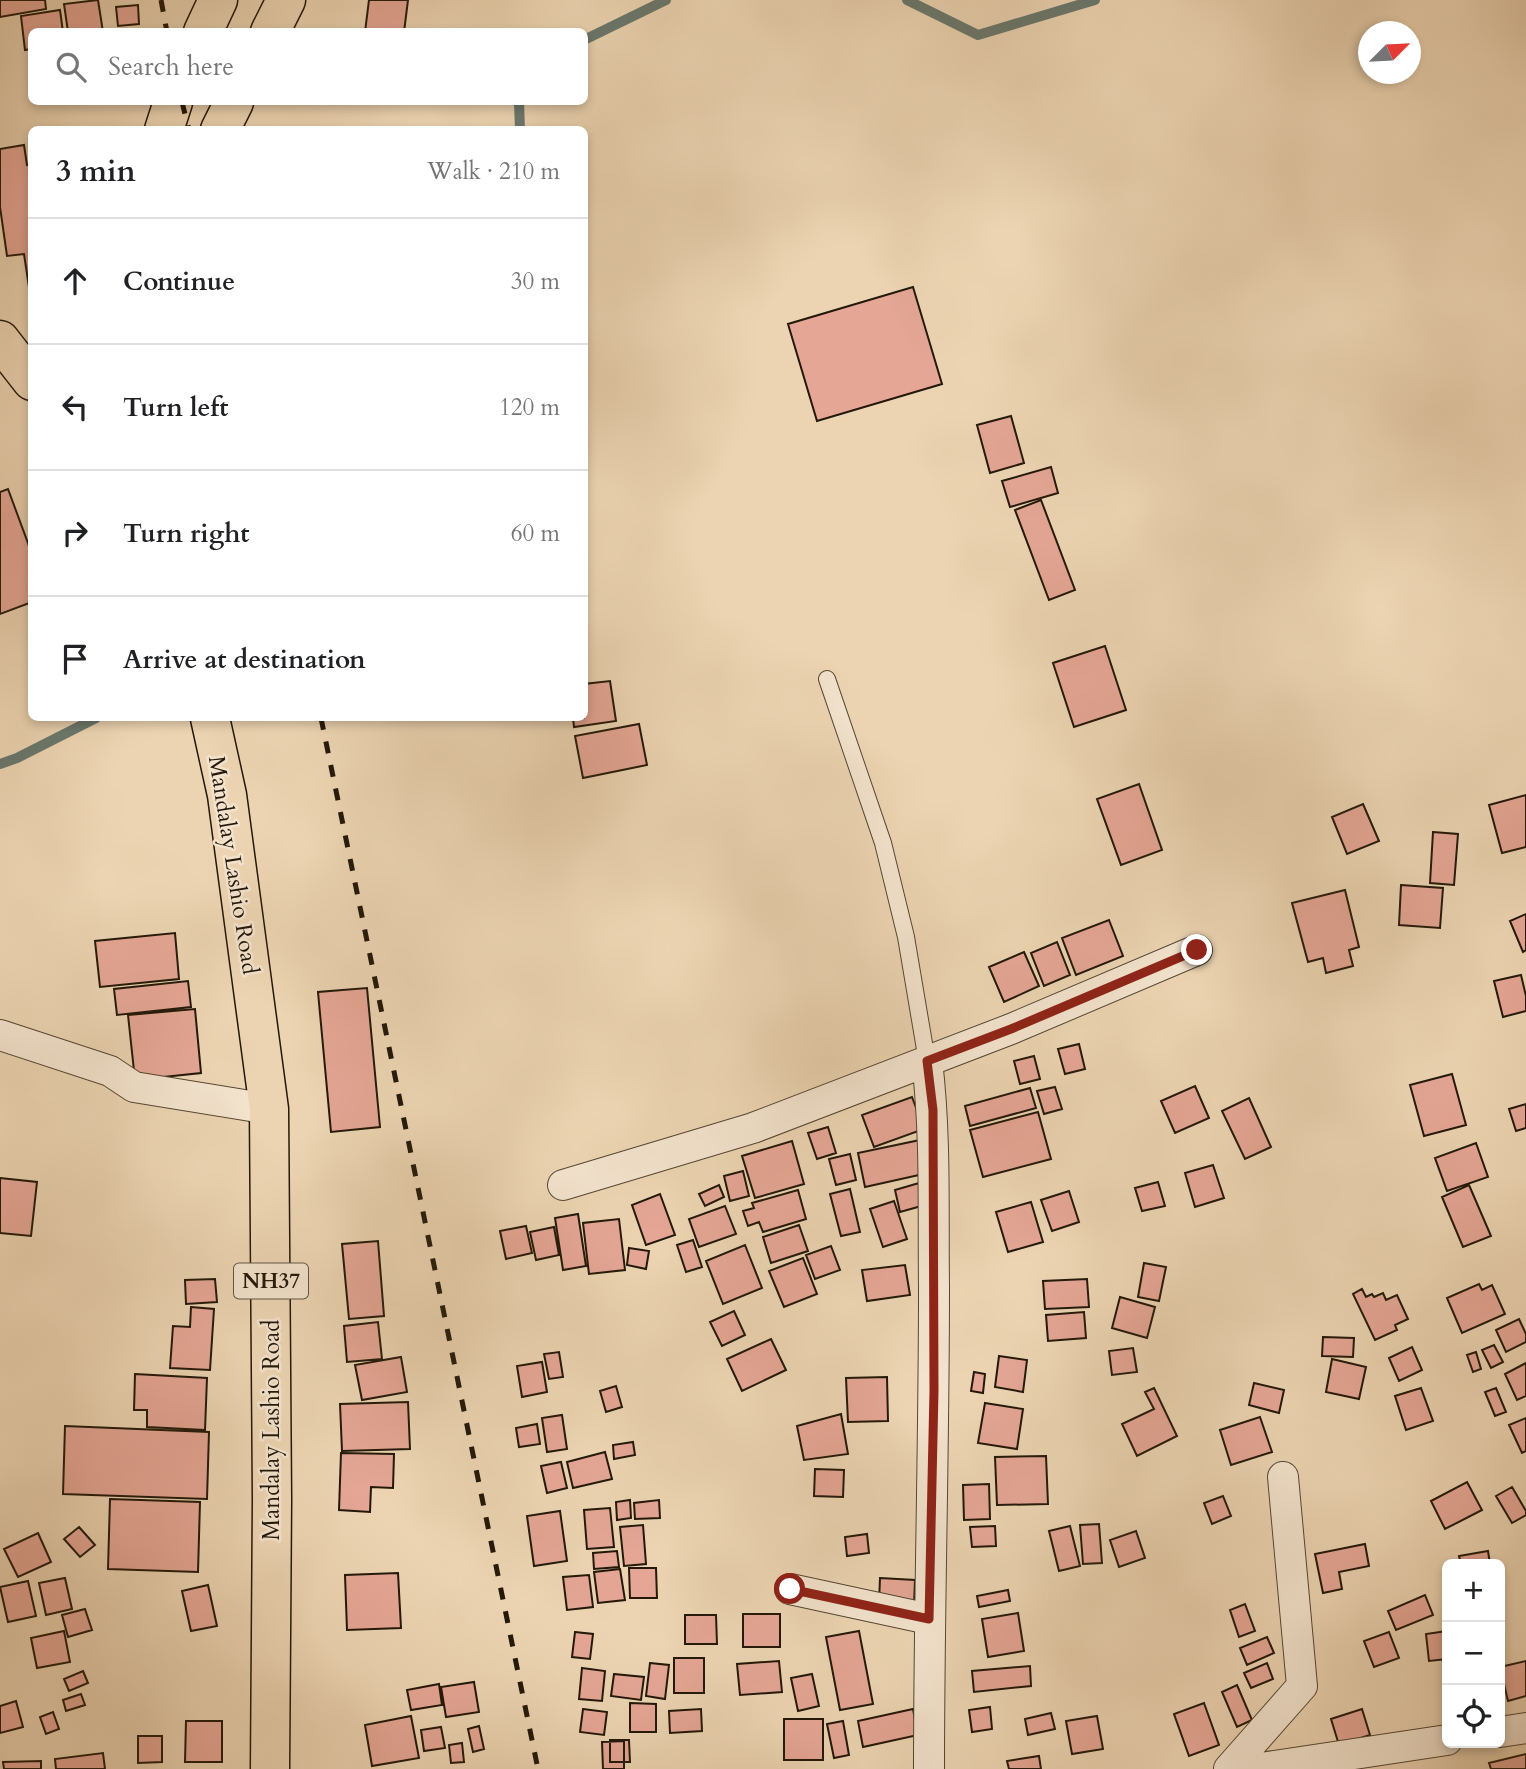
<!DOCTYPE html>
<meta charset="utf-8">
<style>
:root{--surface:#fff;--page:#f2f2f2;--text:#202124;--muted:#757577;--line:#e0e0e0}
body{margin:0;font-family:Cardo,serif;background:var(--page);color:var(--text)}
.controls{position:absolute;right:21px;bottom:21px;display:grid;overflow:hidden;border-radius:10px;box-shadow:0 4px 10px #0003}
.controls button{width:63px;height:63px;display:grid;place-items:center;padding:0;border:0;border-bottom:2px solid var(--line);background:var(--surface);color:var(--text);font:35px sans-serif}
.compass{position:absolute;left:1358px;top:21px;width:63px;height:63px;border-radius:50%;background:var(--surface);box-shadow:0 4px 10px #0003;rotate:66deg}
.stop{position:absolute;width:21px;height:21px;margin:-16px;border:5px solid #8f2418;border-radius:50%;background:#fff}
.stop.end{background:#8f2418;border-color:#fff;box-shadow:0 2px 7px #0008}
.list{margin:0;padding:0;list-style:none}
h2{display:flex;justify-content:space-between;align-items:center;height:91px;margin:0;padding:0 28px;font-size:30px}
h2 small{font-size:23px;font-weight:400;color:var(--muted)}
.list li{display:grid;grid-template-columns:46px 1fr auto;gap:21px;align-items:center;box-sizing:border-box;height:126px;padding:0 28px;border-top:2px solid var(--line)}
.list b{display:block;font-size:26px;white-space:nowrap}
.list em{font-size:23px;font-style:normal;color:var(--muted)}
.icon{flex:none;width:38px;height:38px;fill:none;stroke:currentColor;stroke-width:2;stroke-linecap:round;stroke-linejoin:round}
.map{position:relative;flex:none;width:1526px;height:1769px;overflow:hidden}
.search{position:absolute;background:var(--surface);box-shadow:0 4px 10px #0003;left:28px;top:28px;width:560px;height:77px;display:flex;align-items:center;gap:18px;box-sizing:border-box;padding:0 24px;border-radius:10px;color:var(--muted);font-size:26px}
.panel{position:absolute;background:var(--surface);box-shadow:0 4px 10px #0003;left:28px;top:126px;width:560px;height:595px;border-radius:10px}
.map>svg:first-child{display:block}
</style>
<div class="map">
<svg width="1526" height="1769" viewBox="0 0 1526 1769">
<rect width="100%" height="100%" fill="#ecd4b2"/>
<filter id="stains"><feTurbulence type="fractalNoise" baseFrequency=".00286" numOctaves="4"/><feColorMatrix values="0 0 0 0 .2 0 0 0 0 .09 0 0 0 0 .02 0 0 0 .5 -.17"/></filter>
<radialGradient id="worn" r=".72"><stop offset=".6" stop-color="#630" stop-opacity="0"/><stop offset="1" stop-color="#630" stop-opacity=".3"/></radialGradient>
<g fill="none" stroke-linecap="round" stroke-linejoin="round">
<!-- stream -->
<path stroke="#6a786d" stroke-width="10" d="M907 0 978 35 1095 0
M584 40 666 0
M519 102 520 130
M0 764 17 758 96 718"/>
</g>
<!-- building -->
<path fill="#e5a695" stroke="#231809" stroke-width="2" d="M0 0H45L46 9 0 17Z
M98 0 103 32H68L64 4Z
M369 0H408L404 32H365Z
M138 5 139 24 118 26 116 7Z
M60 10 63 32H32V49L25 50 21 16Z
M24 145 27 165 32 164V294H30L24 254 7 256 0 207V149Z
M913 287 942 384 817 421 788 324Z
M1011 416 1024 463 990 473 977 425Z
M1051 467 1058 493 1010 507 1002 481Z
M8 489 32 554V602L0 614V492Z
M1041 500 1075 590 1049 600 1015 510Z
M1105 646 1126 710 1074 727 1053 663Z
M610 681 616 721 574 727 573 718H584V684Z
M639 724 647 765 583 778 575 736Z
M1139 784 1162 850 1121 865 1097 799Z
M1526 795V847L1502 853 1489 805Z
M1363 804 1379 841 1347 854 1332 817Z
M1433 832 1458 834 1454 885 1430 883Z
M1401 885 1443 888 1440 928 1399 925Z
M1345 890 1359 947 1349 950 1353 966 1326 973 1323 958 1308 962 1292 903Z
M1526 914V950L1523 952 1510 921Z
M1109 920 1123 956 1076 975 1062 938Z
M175 933 179 979 100 987 95 941Z
M1057 942 1070 975 1044 986 1031 953Z
M1024 952 1039 986 1004 1002 989 967Z
M1521 975 1526 996V1011L1503 1017 1494 981Z
M188 981 191 1007 117 1015 114 989Z
M367 988 380 1127 331 1132 318 992Z
M195 1009 201 1073 135 1080 128 1015Z
M1079 1044 1085 1069 1065 1074 1058 1049Z
M1034 1056 1040 1079 1020 1084 1014 1061Z
M1452 1074 1466 1125 1424 1136 1410 1085Z
M1195 1086 1209 1118 1175 1133 1161 1101Z
M1055 1087 1062 1109 1044 1114 1037 1091Z
M1030 1088 1036 1108 970 1126 965 1106Z
M912 1097 924 1129 874 1147 862 1115Z
M1249 1098 1271 1147 1245 1159 1222 1111Z
M1526 1104V1128L1516 1131 1509 1109Z
M1038 1112 1051 1159 983 1177 970 1130Z
M828 1127 836 1153 817 1159 808 1133Z
M920 1140 928 1173 865 1187 858 1153Z
M792 1141 804 1184 755 1198 742 1156Z
M1476 1143 1488 1177 1447 1191 1435 1158Z
M850 1154 856 1180 836 1185 829 1159Z
M1213 1165 1224 1198 1195 1207 1185 1173Z
M743 1171 749 1196 730 1201 724 1176Z
M0 1178 37 1182 31 1236 0 1233Z
M1158 1182 1165 1206 1142 1211 1135 1188Z
M919 1183 925 1205 900 1212 895 1190Z
M719 1185 724 1197 705 1206 699 1194Z
M1469 1185 1491 1236 1463 1247 1442 1197Z
M850 1189 860 1232 841 1236 830 1194Z
M798 1190 806 1219 763 1232 759 1222 748 1226 743 1211 754 1208 752 1203Z
M1069 1191 1079 1222 1052 1231 1041 1200Z
M660 1194 675 1235 646 1245 632 1205Z
M894 1201 907 1239 883 1247 870 1209Z
M1031 1202 1043 1242 1008 1252 996 1212Z
M725 1206 736 1234 699 1247 689 1219Z
M578 1214 586 1266 563 1270 555 1218Z
M619 1219 625 1270 589 1274 583 1223Z
M799 1225 808 1251 771 1263 763 1237Z
M526 1226 532 1253 506 1259 500 1231Z
M554 1227 559 1255 536 1260 530 1232Z
M693 1240 702 1267 686 1272 677 1245Z
M378 1241 384 1316 349 1319 342 1244Z
M745 1245 762 1288 723 1304 706 1261Z
M831 1246 840 1270 815 1279 806 1255Z
M629 1248 649 1251 646 1269 627 1265Z
M803 1258 817 1294 784 1307 769 1271Z
M1144 1263 1166 1267 1159 1301 1138 1297Z
M905 1265 910 1295 867 1301 862 1270Z
M215 1279 217 1302 186 1304 185 1280Z
M1087 1279 1089 1307 1045 1309 1043 1281Z
M1479 1284 1482 1290 1492 1285 1505 1314 1462 1333 1447 1298Z
M1362 1289 1366 1297 1372 1294 1374 1297 1383 1293 1386 1300 1397 1295 1408 1319 1395 1325 1397 1330 1375 1340 1353 1294Z
M1120 1297 1155 1307 1147 1338 1112 1328Z
M191 1307 214 1309 210 1370 170 1368 173 1326 190 1327Z
M734 1311 745 1335 722 1346 710 1322Z
M1084 1312 1086 1338 1048 1341 1046 1315Z
M1519 1319 1526 1334V1342L1506 1352 1496 1330Z
M378 1322 382 1359 347 1362 344 1326Z
M1323 1337 1354 1338 1353 1357 1322 1356Z
M771 1339 786 1370 742 1391 727 1359Z
M1494 1345 1503 1362 1491 1368 1482 1350Z
M1412 1347 1422 1370 1399 1381 1389 1358Z
M1133 1348 1137 1372 1112 1375 1109 1351Z
M559 1352 563 1377 549 1379 544 1354Z
M1476 1352 1481 1369 1473 1372 1467 1355Z
M999 1356 1027 1360 1023 1392 995 1387Z
M401 1357 407 1392 362 1400 355 1365Z
M1332 1359 1366 1367 1359 1399 1326 1392Z
M542 1362 547 1392 522 1397 517 1366Z
M1526 1363V1396L1517 1400 1505 1374Z
M974 1372 985 1374 983 1393 971 1391Z
M135 1374 207 1378 205 1430 147 1427V1410H134Z
M887 1377 888 1421 848 1422 846 1378Z
M1254 1383 1284 1390 1279 1413 1249 1405Z
M616 1386 622 1407 606 1412 600 1391Z
M1154 1388 1177 1436 1137 1456 1122 1424 1154 1409 1145 1392Z
M1421 1388 1433 1421 1406 1430 1395 1396Z
M1496 1388 1506 1412 1495 1416 1485 1392Z
M408 1402 410 1449 342 1451 340 1404Z
M985 1403 1023 1409 1017 1449 978 1443Z
M841 1414 848 1454 804 1460 797 1426Z
M562 1415 567 1449 547 1452 542 1418Z
M1260 1417 1272 1452 1231 1465 1220 1430Z
M1526 1418V1451L1522 1453 1509 1425Z
M537 1424 540 1444 519 1447 516 1428Z
M65 1426 209 1432 207 1499 63 1494Z
M633 1442 635 1455 614 1459 613 1445Z
M605 1452 612 1479 573 1488 567 1462Z
M341 1453 394 1454 393 1488 371 1487 370 1512 339 1510Z
M1046 1456 1048 1504 997 1505 995 1457Z
M561 1462 567 1488 547 1493 541 1466Z
M815 1469 844 1470 843 1497 814 1496Z
M1467 1482 1482 1510 1445 1529 1431 1501Z
M989 1484 990 1519 964 1520 963 1485Z
M1512 1487 1526 1511V1515L1512 1523 1496 1496Z
M1223 1496 1231 1516 1212 1524 1204 1503Z
M110 1499 200 1502 198 1572 108 1569Z
M630 1500 631 1518 617 1520 616 1502Z
M659 1500 660 1518 635 1519 634 1503Z
M610 1508 614 1547 587 1549 584 1510Z
M560 1511 567 1561 534 1566 527 1516Z
M1099 1524 1102 1563 1083 1564 1080 1525Z
M643 1525 646 1564 624 1566 620 1527Z
M995 1526 996 1546 972 1547 970 1527Z
M1070 1526 1080 1566 1059 1571 1049 1531Z
M79 1527 95 1545 80 1557 64 1539Z
M1136 1531 1145 1558 1119 1567 1110 1540Z
M38 1533 51 1562 18 1577 4 1549Z
M867 1534 869 1553 847 1556 845 1537Z
M1365 1544 1369 1566 1339 1572 1342 1589 1323 1593 1315 1554Z
M617 1551 619 1567 594 1569 593 1553Z
M1488 1551 1490 1564H1461L1459 1556Z
M629 1568H656L657 1598H630Z
M620 1569 625 1600 598 1603 594 1572Z
M398 1573 401 1628 347 1630 345 1575Z
M589 1575 593 1607 567 1610 563 1577Z
M65 1578 72 1609 46 1615 39 1583Z
M880 1578 915 1580 914 1605 879 1603Z
M28 1581 36 1616 8 1622 0 1587Z
M208 1585 217 1626 191 1631 182 1591Z
M1008 1590 1010 1601 979 1607 977 1596Z
M1425 1595 1433 1615 1396 1630 1388 1611Z
M1245 1604 1255 1631 1239 1637 1230 1610Z
M85 1609 92 1630 68 1637 62 1615Z
M1018 1613 1024 1651 988 1657 982 1619Z
M743 1614H780V1647H743Z
M685 1615H716L717 1644H685Z
M64 1631 70 1662 37 1668 31 1638Z
M859 1631 873 1704 840 1710 826 1637Z
M1447 1631V1659L1429 1661 1426 1634Z
M575 1632 593 1634 590 1659 572 1657Z
M1389 1632 1399 1658 1374 1667 1364 1641Z
M1267 1637 1274 1653 1247 1665 1240 1648Z
M674 1658H704V1693H674Z
M779 1661 782 1692 740 1695 737 1664Z
M1526 1661V1696L1508 1701 1500 1667Z
M650 1663 669 1665 665 1699 646 1696Z
M1267 1663 1273 1679 1251 1688 1244 1673Z
M1030 1666 1031 1686 974 1692 972 1671Z
M582 1668 605 1671 602 1701 579 1699Z
M83 1671 88 1683 69 1691 64 1679Z
M614 1674 644 1677 641 1700 611 1696Z
M812 1674 819 1706 798 1711 791 1678Z
M474 1682 479 1712 446 1717 441 1687Z
M439 1684 442 1705 411 1710 407 1690Z
M1237 1685 1252 1720 1237 1727 1222 1692Z
M81 1694 85 1705 66 1711 63 1700Z
M16 1701 23 1727 0 1733V1706Z
M630 1703 656 1704V1732H630Z
M1204 1703 1219 1745 1189 1756 1174 1714Z
M990 1707 992 1729 972 1732 969 1710Z
M583 1709 607 1712 604 1735 580 1732Z
M701 1709 702 1731 670 1733 669 1711Z
M913 1709 918 1735 863 1747 858 1721Z
M1362 1709 1370 1735 1339 1745 1331 1719Z
M53 1712 59 1729 46 1734 40 1717Z
M1051 1713 1055 1729 1028 1735 1025 1719Z
M411 1716 419 1758 372 1766 365 1725Z
M1097 1716 1103 1749 1072 1754 1066 1721Z
M784 1719H823V1760H784Z
M186 1721H222V1762H185Z
M843 1721 849 1755 834 1758 827 1724Z
M479 1726 484 1749 473 1752 468 1729Z
M441 1727 445 1748 424 1751 421 1730Z
M138 1736H162V1762L138 1763Z
M610 1740H629L630 1762H610Z
M624 1741V1769H603L602 1742Z
M462 1743 464 1762 451 1763 449 1745Z
M103 1753 105 1769H56L55 1759Z
M1526 1754V1769H1491L1489 1763Z
M1039 1756 1041 1769H1009L1007 1761Z
M41 1761V1769H4L3 1762Z"/>
<g fill="none" stroke-linecap="round" stroke-linejoin="round">
<!-- lane casing -->
<g stroke="#554733" stroke-width="18">
<path id="lane" d="M827 679 883 843 906 937 927 1061"/>
</g>
<!-- street casing -->
<g stroke="#554733" stroke-width="32">
<path id="street" d="M0 1035 110 1071 134 1087 269 1109
M927 1061C936 1136 933 1212 934 1288 934 1448 929 1609 929 1769
M563 1185 753 1128 1011 1029 1197 950
M790 1589 929 1619
M1500 1732 1526 1728
M1229 1769 1302 1686 1283 1477
M1254 1769 1447 1740"/>
</g>
<!-- primary casing -->
<g stroke="#231809" stroke-width="41">
<path id="primary" d="M0 340 32 381"/>
</g>
<!-- highway casing -->
<g stroke="#231809" stroke-width="41">
<path id="highway" d="M203 32 218 0
M270 32 286 0
M164 130 173 102
M220 130 234 102
M210 718 227 795 269 1109 272 1499 270 1769"/>
</g>
<!-- lane -->
<use href="#lane" stroke="#f3e3cd" stroke-width="16"/>
<!-- street -->
<use href="#street" stroke="#f3e3cd" stroke-width="30"/>
<!-- primary -->
<use href="#primary" stroke="#ecd4b2" stroke-width="38"/>
<!-- highway -->
<use href="#highway" stroke="#ecd4b2" stroke-width="38"/>
<!-- rail -->
<path stroke="#231809" stroke-width="5" stroke-dasharray="12 12" stroke-linecap="butt" d="M161 0 167 32
M182 102 189 130
M321 718 538 1769"/>
</g>
<g fill="none" stroke-linecap="round" stroke-linejoin="round">
<!-- route -->
<path stroke="#8f2418" stroke-width="9" d="M790 1589 929 1619 934 1391 933 1110 927 1061 1011 1029 1197 950"/>
</g>
<g text-anchor="middle" stroke-width="5" stroke-linejoin="round" paint-order="stroke">
<!-- shield labels -->
<rect fill="#f3e3cd" stroke="#615544" stroke-width="2" x="234" y="1263.5" width="74" height="35" rx="5"/>
<g font-size="21" font-weight="bold" fill="#231809">
<text x="271" y="1288">NH37</text>
</g>
<!-- street labels -->
<g font-size="23" fill="#231809" stroke="#f3e3cd">
<text transform="translate(234 865) rotate(81)" y="8">Mandalay Lashio Road</text>
<text transform="translate(271 1430) rotate(-90)" y="8">Mandalay Lashio Road</text>
</g>
</g>
<rect width="100%" height="100%" filter="url(#stains)"/>
<rect width="100%" height="100%" fill="url(#worn)"/>
</svg>
<div class="controls">
<button>+</button>
<button>−</button>
<button><svg class="icon" aria-label="locate" viewBox="0 0 24 24"><circle cx="12" cy="12" r="6"/><path d="M12 2v4M12 18v4M2 12h4M18 12h4"/></svg></button>
</div>
<svg class="compass" viewBox="-18 -18 36 36"><path d="M0-13l5 13h-10z" fill="#e53935"/><path d="M0 13l5-13h-10z" fill="#757577"/></svg>
<div class="stop" style="left:790px;top:1589px"></div>
<div class="stop end" style="left:1197px;top:950px"></div>
<div class="search"><svg class="icon" aria-label="search" viewBox="0 0 24 24"><circle cx="10" cy="10" r="6"/><path d="M15 15l6 6"/></svg>Search here</div>
<section class="panel">
<h2>3 min<small>Walk · 210 m</small></h2>
<ul class="list">
<li><svg class="icon" aria-label="ahead" viewBox="0 0 24 24"><path d="M12 20V5M6 11l6-6 6 6"/></svg><div><b>Continue</b></div><em>30 m</em></li>
<li><svg class="icon" aria-label="left" viewBox="0 0 24 24"><path d="M17 20v-9H6M10 6l-5 5 5 5"/></svg><div><b>Turn left</b></div><em>120 m</em></li>
<li><svg class="icon" aria-label="right" viewBox="0 0 24 24"><path d="M7 20v-9h11M14 6l5 5-5 5"/></svg><div><b>Turn right</b></div><em>60 m</em></li>
<li><svg class="icon" aria-label="arrive" viewBox="0 0 24 24"><path d="M6 21V4h12l-3 4 3 4H6"/></svg><div><b>Arrive at destination</b></div></li>
</ul>
</section>
</div>
